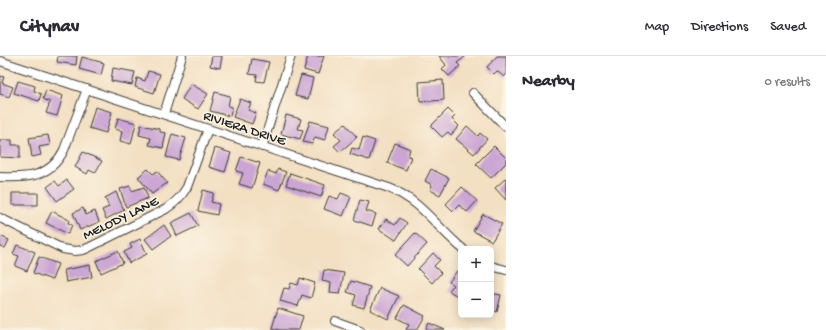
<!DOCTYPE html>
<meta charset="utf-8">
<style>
:root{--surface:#fff;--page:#f2f2f3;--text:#2b2b33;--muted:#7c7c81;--line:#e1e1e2}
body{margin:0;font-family:"Gochi Hand",sans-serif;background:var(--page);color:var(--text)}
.controls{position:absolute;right:12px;bottom:12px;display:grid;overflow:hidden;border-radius:6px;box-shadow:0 2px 10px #0003}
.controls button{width:36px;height:36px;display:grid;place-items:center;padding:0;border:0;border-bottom:1px solid var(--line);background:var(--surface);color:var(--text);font:20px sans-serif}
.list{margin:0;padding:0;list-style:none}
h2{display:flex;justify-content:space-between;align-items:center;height:52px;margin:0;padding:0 16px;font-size:17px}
h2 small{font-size:13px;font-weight:400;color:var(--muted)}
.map{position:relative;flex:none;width:506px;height:274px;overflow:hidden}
header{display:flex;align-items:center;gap:24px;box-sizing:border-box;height:56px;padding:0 20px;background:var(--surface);border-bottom:1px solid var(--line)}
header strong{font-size:19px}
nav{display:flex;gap:22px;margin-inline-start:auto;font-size:14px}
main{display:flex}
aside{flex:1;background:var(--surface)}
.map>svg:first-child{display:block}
</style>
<header>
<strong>Citynav</strong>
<nav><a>Map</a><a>Directions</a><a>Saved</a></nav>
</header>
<main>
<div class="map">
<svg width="506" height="274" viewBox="0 0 506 274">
<rect width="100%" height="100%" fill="#fcf5e5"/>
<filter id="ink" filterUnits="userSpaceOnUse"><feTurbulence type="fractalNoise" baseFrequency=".025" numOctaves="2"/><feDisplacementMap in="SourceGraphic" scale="8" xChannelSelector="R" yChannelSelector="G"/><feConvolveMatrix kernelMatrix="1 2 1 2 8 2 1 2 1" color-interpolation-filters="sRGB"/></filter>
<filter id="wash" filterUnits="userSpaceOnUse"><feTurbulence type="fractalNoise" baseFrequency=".012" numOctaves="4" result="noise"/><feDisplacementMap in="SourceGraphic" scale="16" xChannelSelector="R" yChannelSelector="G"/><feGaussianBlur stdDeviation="0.9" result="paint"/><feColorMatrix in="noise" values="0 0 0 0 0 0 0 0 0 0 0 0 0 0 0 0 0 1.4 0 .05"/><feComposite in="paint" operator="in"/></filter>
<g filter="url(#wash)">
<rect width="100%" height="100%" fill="#f3dfc2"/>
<g id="blocks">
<!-- building -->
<path fill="#cba5d4" d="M58 0H77L76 9 57 6Z
M212 0H222L220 12 210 10Z
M308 0H324L318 18 304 14Z
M439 0H466L457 7 460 10 449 20 442 13 446 9Z
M497 0H506V19L504 21 497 15 494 18 487 11Z
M82 1 104 7 101 19 79 13Z
M252 3 269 6 264 26 256 25 257 19 249 18Z
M113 12 135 16 132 29 111 25Z
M148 15 160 18 154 37 135 31 137 22 145 25Z
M301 19 313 22 308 43 295 40Z
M0 20 4 21 2 27 13 31 9 41 0 38Z
M443 24 444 44 420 46 419 26Z
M18 25 35 30 34 35 41 38 39 45 14 37Z
M191 28 208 38 198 53 182 43Z
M46 34 63 40 57 60 46 57 50 46 43 43Z
M215 36 230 40 228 50 232 51 230 60 210 55Z
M240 43 251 47 248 54 256 57 252 68 233 61Z
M95 51 112 56 106 77 89 72Z
M448 53 455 60 452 63 459 70 451 79 448 76 442 81 431 70Z
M286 59 301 63 298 73 303 74 300 83 281 78Z
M118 62 136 67 131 88 120 85 122 75 115 73Z
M310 65 329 70 325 84 315 81 312 88 303 86Z
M345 68 357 81 340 96 334 90 341 84 334 77Z
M141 69 160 73V76L166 77 163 92 149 89 151 82 139 79Z
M467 70 478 80 480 77 487 83 474 98 456 83Z
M172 78 186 82 179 104 166 101Z
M48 79 50 89 39 91 41 99 32 101 29 82Z
M363 81 375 85 369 104 350 98 352 92 359 94Z
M0 84H12V89H20V102L0 101Z
M395 87 410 93 408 100 411 101 406 114 387 107Z
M494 90 506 102V107L491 122 476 108Z
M215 92 231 97 225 116 209 111Z
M83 96 102 105 95 117 89 114 87 118 75 111Z
M241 101 260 107 252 132 239 128 243 117 236 115Z
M148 113 153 118 157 115 167 127 152 138 138 121Z
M278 113 286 116 279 134 263 128 268 115 276 118Z
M431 113 449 122 440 139 430 134 432 129 425 125Z
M290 117 325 129 321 141 286 129Z
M506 122V144L495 132Z
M67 124 74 133 57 145 47 131 55 125 59 130Z
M130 130 132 135 144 131 148 142 126 151 120 133Z
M462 131 477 145 467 156 459 149 453 155 446 148Z
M203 134 214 137 211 146 219 148 217 159 198 155Z
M116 136 124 154 106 163 102 154 109 151 105 142Z
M12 137H38V149H12Z
M341 137 351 141 343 160 324 153 329 140 338 143Z
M360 144 369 146 366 155 376 158 372 170 354 164Z
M83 152 86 159 95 155 99 166 80 174 73 157Z
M52 155 69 164 68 167 72 169 68 178 46 167Z
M191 157 198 170 177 180 171 167Z
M483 158 502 168 492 185 473 175Z
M400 162 407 167 396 184 379 173 386 163 395 169Z
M164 169 171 180 153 193 145 183Z
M415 177 427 188 407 210 395 199Z
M0 180 9 184 5 192 0 190Z
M140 183 147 198 129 207 124 196 132 192 130 188Z
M17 189 35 196 27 215 15 210 19 200 13 198Z
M118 195 123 207 101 217 96 205Z
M433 197 440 204 434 210 441 217 432 227 418 213Z
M39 201 58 208 52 224 33 217Z
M90 209 92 221 66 226 64 214Z
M324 214 344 217 340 238 330 237 331 227 322 225Z
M457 215 461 218V242L449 235 453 229 449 226Z
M300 222 315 227 311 242 302 239 298 250 280 245 284 232 289 233 291 227 298 229Z
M351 225 370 231 364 252 353 249 356 239 347 236Z
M380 232 399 240 388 263 370 254Z
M491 237 501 239 497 256 491 254Z
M404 249 425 260 417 274H406L409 268 397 262Z
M278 252 303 260 299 274H280L272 272Z
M429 267 445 274H426Z"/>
</g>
</g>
<g filter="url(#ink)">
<use href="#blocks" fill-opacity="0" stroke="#3c3935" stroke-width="1"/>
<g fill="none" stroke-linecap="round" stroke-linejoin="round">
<!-- minor casing -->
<g stroke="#3c3935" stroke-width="10">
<path id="minor" d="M0 5 389 132C422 145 437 172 463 193
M473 37 506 71
M164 58 182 0
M262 91 291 0
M0 121C27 122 50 122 64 94L87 33
M0 162 63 193 75 195 83 194 88 192 166 153C176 146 181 141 187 131L208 73
M491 210 506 214
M335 265 360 274"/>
</g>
<!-- minor -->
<use href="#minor" stroke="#fff" stroke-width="8"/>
</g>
</g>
<g text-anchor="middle" stroke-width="3" stroke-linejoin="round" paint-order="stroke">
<!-- street labels -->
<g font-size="14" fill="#1c1c1c" stroke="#fcf5e5">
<text transform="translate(245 71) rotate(18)" y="5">RIVIERA DRIVE</text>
<text transform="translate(120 161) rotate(-26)" y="5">MELODY LANE</text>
</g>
</g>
</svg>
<div class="controls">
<button>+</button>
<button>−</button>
</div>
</div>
<aside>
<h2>Nearby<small>0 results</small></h2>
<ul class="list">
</ul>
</aside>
</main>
